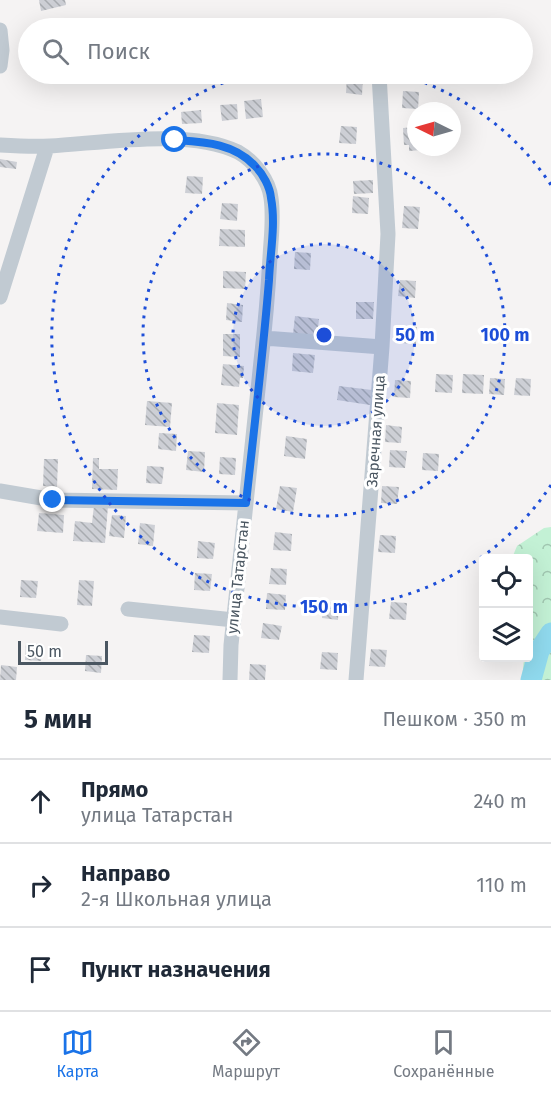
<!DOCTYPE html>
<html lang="ru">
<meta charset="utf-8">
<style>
:root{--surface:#fff;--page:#f2f2f3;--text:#1f2937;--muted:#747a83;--line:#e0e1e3;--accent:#1a73e8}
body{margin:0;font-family:"Fira Sans",sans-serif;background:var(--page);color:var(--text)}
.controls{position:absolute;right:18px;bottom:18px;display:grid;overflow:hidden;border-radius:6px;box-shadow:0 6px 24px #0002}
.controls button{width:54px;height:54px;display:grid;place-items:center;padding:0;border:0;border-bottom:2px solid var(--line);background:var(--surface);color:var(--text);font:30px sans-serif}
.compass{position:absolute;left:407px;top:102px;width:54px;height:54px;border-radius:50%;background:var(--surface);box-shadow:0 6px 24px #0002;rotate:275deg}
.scale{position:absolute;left:18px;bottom:15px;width:90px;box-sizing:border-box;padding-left:6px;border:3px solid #4a5661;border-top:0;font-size:16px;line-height:21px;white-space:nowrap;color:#4a5661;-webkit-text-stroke:4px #fff;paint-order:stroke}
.stop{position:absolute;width:18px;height:18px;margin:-14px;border:4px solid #1a73e8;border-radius:50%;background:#fff}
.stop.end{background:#1a73e8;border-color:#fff;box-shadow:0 2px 6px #0008}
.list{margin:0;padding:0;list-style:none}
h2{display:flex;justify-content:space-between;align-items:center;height:78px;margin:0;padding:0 24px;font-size:26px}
h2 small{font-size:20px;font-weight:400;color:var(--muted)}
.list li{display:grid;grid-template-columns:39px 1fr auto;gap:18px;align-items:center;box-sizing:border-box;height:84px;padding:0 24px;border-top:2px solid var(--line)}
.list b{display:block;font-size:22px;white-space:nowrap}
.list p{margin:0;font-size:20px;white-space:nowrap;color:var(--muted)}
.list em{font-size:20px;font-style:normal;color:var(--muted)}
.icon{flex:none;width:33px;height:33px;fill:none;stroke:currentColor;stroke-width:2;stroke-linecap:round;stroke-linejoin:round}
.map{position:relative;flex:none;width:551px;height:680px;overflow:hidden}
.search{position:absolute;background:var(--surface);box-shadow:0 6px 24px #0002;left:18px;right:18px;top:18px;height:66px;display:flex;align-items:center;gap:15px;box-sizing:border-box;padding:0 21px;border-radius:33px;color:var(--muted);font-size:22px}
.sheet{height:330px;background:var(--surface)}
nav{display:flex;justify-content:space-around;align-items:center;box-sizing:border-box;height:84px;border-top:2px solid var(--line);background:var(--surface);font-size:16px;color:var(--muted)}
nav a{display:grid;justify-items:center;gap:3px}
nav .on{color:var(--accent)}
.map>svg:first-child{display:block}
</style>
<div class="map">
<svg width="551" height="680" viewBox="0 0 551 680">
<defs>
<pattern id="forest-crowns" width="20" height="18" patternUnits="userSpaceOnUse" patternTransform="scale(1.5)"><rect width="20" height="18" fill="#c3f1d5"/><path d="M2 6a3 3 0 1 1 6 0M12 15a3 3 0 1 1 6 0" fill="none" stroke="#a0c6b0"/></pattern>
<pattern id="building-back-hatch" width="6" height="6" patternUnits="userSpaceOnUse" patternTransform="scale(1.5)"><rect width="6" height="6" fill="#cdcfd5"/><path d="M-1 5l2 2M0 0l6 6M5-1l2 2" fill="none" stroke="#a8abb0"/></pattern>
</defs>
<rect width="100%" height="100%" fill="#f5f3f3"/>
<!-- forest -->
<path fill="url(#forest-crowns)" d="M551 527V680H522L524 658H528V558H512L517 546 544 528Z"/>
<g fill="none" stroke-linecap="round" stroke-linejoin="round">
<!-- river -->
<path stroke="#90daee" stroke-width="21" d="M531 680 539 651 551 633"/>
</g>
<!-- building -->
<path fill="url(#building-back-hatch)" d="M39 0H65L66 5 41 11Z
M347 77 363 78 362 95 346 93Z
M403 91 419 92 418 109 402 108Z
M261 99 263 117 246 119 244 101Z
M237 104 238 119 222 121 220 105Z
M201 110 202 123 182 124 181 112Z
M341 126 357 127 356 144 339 143Z
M416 127V147H434V149L409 151V145H404L403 128Z
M0 159 17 162 16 169 0 167Z
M187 176 203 177 202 194 185 193Z
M373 180V193L354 194 353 181Z
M353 196 369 198 368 214 352 213Z
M222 203 238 204 237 221 220 219Z
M404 206 420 207 418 229 402 228Z
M220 229 245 230V247L219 246Z
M295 252 311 253 310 270 294 269Z
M223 271 246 272 245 289 223 288Z
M400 280 416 281 415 298 398 296Z
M356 302H374L373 319H356Z
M227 303 243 305 242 322 226 320Z
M295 316 319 319 317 337 293 334Z
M401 326 417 327 416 344 400 343Z
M223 334H240V357L223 356Z
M293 353 315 355 313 373 292 371Z
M223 364 244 366 243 378H240L239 387 221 385Z
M436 374 453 375 452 393 435 392Z
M463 374 484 375 483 394 462 393Z
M490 378 505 379 504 395 489 394Z
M516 378 531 379 530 396 514 395Z
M395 380 411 381 410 398 394 397Z
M339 386 372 390 370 405 337 400Z
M147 401 172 403 170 427 145 425Z
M217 403 239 405 237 435 215 433Z
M386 425 402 427 401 443 385 442Z
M159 433 177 434 176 451 158 449Z
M286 436 307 439 305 459 284 456Z
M390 450 407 451 405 468 389 467Z
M188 451 205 452 204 472 186 470Z
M423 453 439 454 438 471 422 470Z
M220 457 236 458 235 475 219 474Z
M93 458H99V469H118L117 490 92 489Z
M44 459H58L57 487 43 486Z
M147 466 164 467 162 484 146 483Z
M280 486 297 488 293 512 276 509Z
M382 486 399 487 397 504 381 503Z
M94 505 108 506 105 543 73 541 75 521 92 523Z
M39 513 64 515 63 533 37 531Z
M112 515 126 516 124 538 109 536Z
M140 523 155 525 153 546 138 544Z
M275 532 292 534 291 551 273 550Z
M380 535 396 536 395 553 378 552Z
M198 541 215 543 213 559 197 558Z
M271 568 287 569 286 585 269 584Z
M195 573 212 574 210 591 194 590Z
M21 580 38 581 36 598 20 597Z
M79 580 94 581 92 606 77 605Z
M267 593 286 595 285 610 266 609Z
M323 602 339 603 338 620 322 618Z
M391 602 407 603 406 620 389 619Z
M263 623 282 626 279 640 261 638Z
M194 635 210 636 209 653 192 652Z
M26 643 42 644 41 661 25 660Z
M371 649 387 650 385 667 369 666Z
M322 652 338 653 337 670 320 669Z
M86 655 102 656 101 673 85 671Z
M250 664 266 665 265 680H249Z
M1 665 17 667 16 680H0Z"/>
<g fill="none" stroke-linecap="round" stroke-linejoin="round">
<!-- minor -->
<path stroke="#c1cad2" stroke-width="15" d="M0 30 2 50 0 66
M0 145C16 146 33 147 50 146 103 143 189 128 238 152 254 161 269 180 271 198 274 218 271 238 270 257 268 292 265 327 261 361 251 456 241 550 231 645L230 680
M0 297 47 147
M264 338 382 347
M0 491 53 500 246 503
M128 609 234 620
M0 617 61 624
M356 680 382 347 388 234 379 74"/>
</g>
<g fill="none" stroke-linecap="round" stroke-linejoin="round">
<!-- route -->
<path stroke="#1a73e8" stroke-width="8" d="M53 500 246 503C254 429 263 355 269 280 270 254 276 224 271 198 270 187 263 174 255 166 234 143 204 142 175 140"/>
</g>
<!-- distance rings -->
<circle cx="324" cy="335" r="91" fill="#1d4ed8" fill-opacity=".12"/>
<g fill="none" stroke="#1d4ed8" stroke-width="3" stroke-dasharray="3 6">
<circle cx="324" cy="335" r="91"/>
<circle cx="324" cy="335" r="181"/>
<path d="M551 485A272 272 0 1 1 249 74M399 74A272 272 0 0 1 551 185"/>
</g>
<g text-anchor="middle" stroke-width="6" stroke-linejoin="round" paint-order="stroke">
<!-- street labels -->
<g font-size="15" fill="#4a5661" stroke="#fff">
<text transform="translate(376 431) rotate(-86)" y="5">Заречная улица</text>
<text transform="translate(238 577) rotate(-84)" y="5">улица Татарстан</text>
</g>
</g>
<circle cx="324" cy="335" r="9" fill="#1d4ed8" stroke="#fff" stroke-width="3"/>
<g font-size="18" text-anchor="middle" font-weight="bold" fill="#1d4ed8" stroke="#fff" stroke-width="6" stroke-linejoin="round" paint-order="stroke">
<text x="415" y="341">50 m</text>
<text x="505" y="341">100 m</text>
<text x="324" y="613">150 m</text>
</g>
</svg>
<div class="controls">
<button><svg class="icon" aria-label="locate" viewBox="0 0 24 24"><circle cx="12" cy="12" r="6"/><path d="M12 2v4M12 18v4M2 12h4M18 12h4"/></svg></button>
<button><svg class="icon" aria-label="layers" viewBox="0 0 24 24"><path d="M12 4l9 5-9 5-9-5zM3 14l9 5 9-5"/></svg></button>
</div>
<svg class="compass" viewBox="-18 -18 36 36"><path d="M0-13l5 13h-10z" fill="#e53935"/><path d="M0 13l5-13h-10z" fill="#747a83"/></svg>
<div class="scale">50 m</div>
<div class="stop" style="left:175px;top:140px"></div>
<div class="stop end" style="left:53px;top:500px"></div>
<div class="search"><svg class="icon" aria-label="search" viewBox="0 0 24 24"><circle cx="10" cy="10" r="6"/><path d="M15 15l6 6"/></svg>Поиск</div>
</div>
<section class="sheet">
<h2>5 мин<small>Пешком · 350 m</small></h2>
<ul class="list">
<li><svg class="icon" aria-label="ahead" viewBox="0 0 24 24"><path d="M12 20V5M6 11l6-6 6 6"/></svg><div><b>Прямо</b><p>улица Татарстан</p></div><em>240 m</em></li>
<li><svg class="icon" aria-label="right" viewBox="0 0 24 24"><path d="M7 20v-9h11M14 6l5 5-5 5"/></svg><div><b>Направо</b><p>2-я Школьная улица</p></div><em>110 m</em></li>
<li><svg class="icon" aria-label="arrive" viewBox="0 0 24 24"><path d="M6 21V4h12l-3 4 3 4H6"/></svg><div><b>Пункт назначения</b></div></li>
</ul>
</section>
<nav>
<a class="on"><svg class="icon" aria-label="map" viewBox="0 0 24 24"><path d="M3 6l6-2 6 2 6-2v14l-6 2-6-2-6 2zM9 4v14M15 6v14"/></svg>Карта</a>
<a><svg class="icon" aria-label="directions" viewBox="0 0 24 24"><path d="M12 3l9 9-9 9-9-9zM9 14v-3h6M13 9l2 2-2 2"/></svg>Маршрут</a>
<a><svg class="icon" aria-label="saved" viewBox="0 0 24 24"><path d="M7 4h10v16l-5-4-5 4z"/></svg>Сохранённые</a>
</nav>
